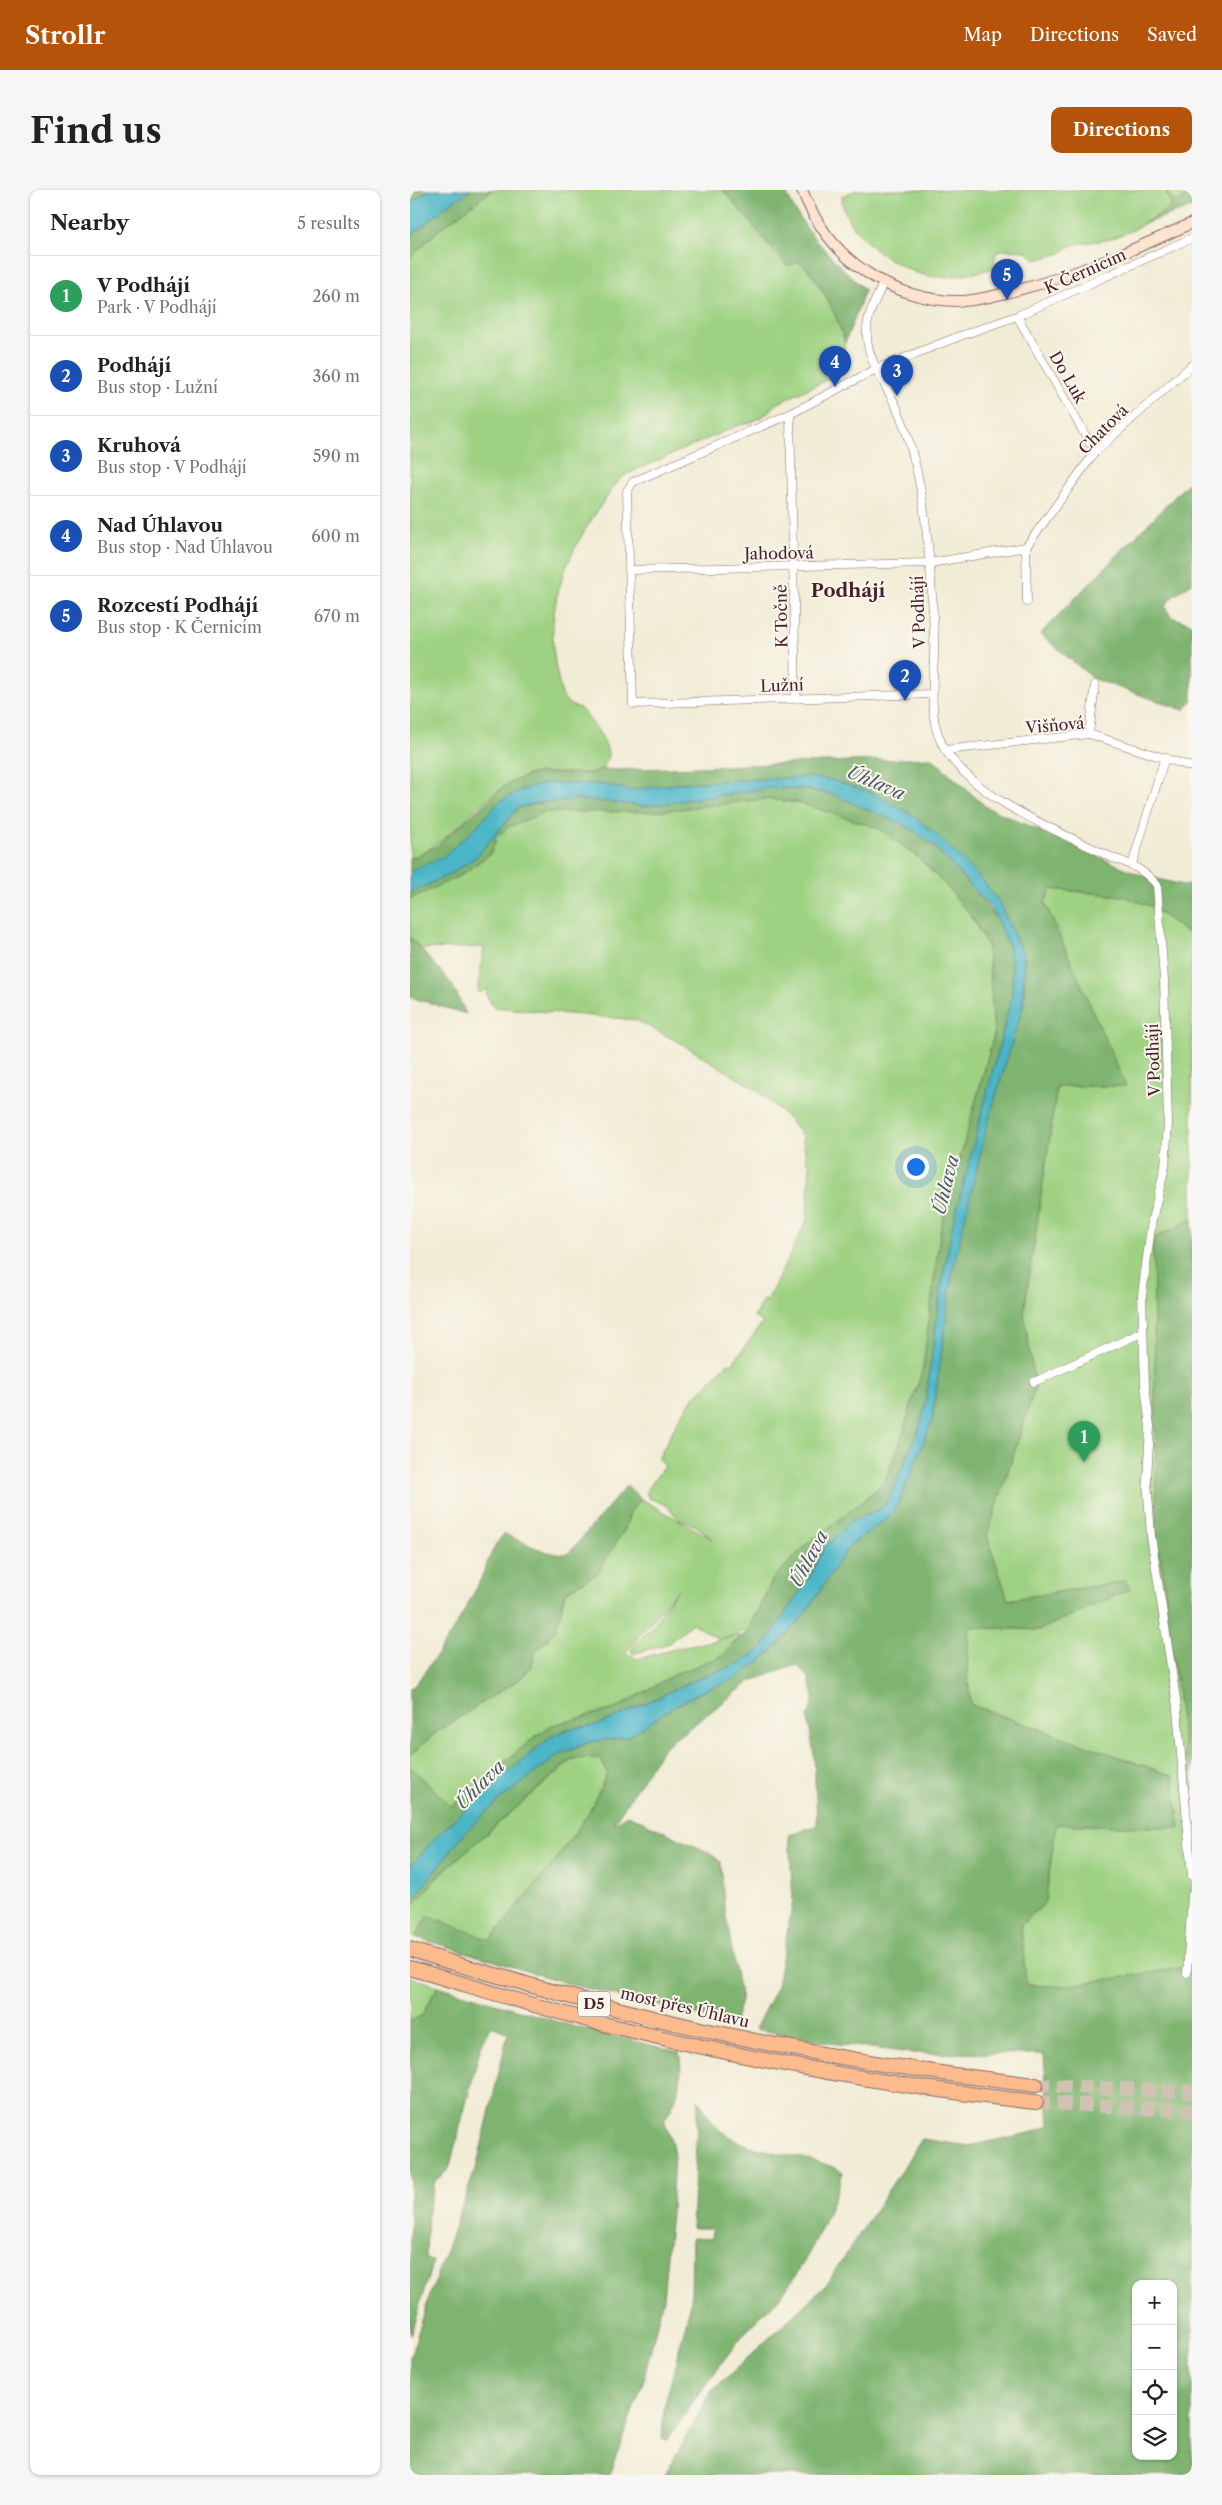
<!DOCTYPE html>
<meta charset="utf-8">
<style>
:root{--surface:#fff;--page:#f6f6f6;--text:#222;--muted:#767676;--line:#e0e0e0;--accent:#b45309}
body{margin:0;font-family:"Libre Caslon Text",serif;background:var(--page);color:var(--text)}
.controls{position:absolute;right:15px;bottom:15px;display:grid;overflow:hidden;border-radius:10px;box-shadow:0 1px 4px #0004}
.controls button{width:45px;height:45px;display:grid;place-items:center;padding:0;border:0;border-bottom:1px solid var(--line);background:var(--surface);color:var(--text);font:25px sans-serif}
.you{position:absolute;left:505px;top:976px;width:18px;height:18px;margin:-12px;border:4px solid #fff;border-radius:50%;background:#1a73e8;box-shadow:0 0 0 8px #1a73e833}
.badge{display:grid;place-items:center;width:32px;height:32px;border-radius:50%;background:var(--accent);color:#fff;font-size:16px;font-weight:700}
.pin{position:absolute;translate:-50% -41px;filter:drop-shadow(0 1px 2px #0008)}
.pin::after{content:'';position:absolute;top:26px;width:18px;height:15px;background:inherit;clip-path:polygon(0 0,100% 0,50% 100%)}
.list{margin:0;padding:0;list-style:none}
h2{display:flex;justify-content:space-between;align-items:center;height:65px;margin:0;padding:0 20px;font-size:21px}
h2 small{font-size:16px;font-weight:400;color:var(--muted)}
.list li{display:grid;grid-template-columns:32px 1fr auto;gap:15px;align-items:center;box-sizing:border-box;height:80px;padding:0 20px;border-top:1px solid var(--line)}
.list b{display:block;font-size:19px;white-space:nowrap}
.list p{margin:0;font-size:16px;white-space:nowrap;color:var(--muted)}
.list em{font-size:16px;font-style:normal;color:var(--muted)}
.icon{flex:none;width:28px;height:28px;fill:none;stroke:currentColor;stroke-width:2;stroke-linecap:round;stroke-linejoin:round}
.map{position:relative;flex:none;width:782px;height:2285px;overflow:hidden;border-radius:10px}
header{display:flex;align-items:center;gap:30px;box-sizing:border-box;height:70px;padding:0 25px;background:var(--accent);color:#fff}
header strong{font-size:24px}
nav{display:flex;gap:28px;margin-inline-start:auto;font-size:18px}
.intro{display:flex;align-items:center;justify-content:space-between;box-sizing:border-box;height:120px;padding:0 30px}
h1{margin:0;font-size:35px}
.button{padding:12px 22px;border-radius:10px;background:var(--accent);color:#fff;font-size:18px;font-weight:700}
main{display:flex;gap:30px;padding:0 30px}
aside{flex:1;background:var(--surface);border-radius:10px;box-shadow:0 1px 4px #0004}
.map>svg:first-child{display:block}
</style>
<header>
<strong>Strollr</strong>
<nav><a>Map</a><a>Directions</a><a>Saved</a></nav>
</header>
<div class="intro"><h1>Find us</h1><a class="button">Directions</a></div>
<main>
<aside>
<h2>Nearby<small>5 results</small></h2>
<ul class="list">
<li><span class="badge" style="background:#2e9e5b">1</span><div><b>V Podhájí</b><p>Park · V Podhájí</p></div><em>260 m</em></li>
<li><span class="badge" style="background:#1a4fb4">2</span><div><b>Podhájí</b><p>Bus stop · Lužní</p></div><em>360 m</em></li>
<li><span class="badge" style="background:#1a4fb4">3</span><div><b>Kruhová</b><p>Bus stop · V Podhájí</p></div><em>590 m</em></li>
<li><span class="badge" style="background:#1a4fb4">4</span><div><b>Nad Úhlavou</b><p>Bus stop · Nad Úhlavou</p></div><em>600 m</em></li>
<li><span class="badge" style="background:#1a4fb4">5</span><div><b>Rozcestí Podhájí</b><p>Bus stop · K Černicím</p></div><em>670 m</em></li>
</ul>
</aside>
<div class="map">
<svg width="782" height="2285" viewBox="0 0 782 2285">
<rect width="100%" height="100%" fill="#fbf7ec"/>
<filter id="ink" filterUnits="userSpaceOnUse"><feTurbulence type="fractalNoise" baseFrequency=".02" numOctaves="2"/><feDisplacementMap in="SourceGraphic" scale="10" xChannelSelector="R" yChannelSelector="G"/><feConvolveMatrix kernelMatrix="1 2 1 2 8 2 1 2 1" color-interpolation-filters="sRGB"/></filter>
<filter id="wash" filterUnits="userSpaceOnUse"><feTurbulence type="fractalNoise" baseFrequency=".0096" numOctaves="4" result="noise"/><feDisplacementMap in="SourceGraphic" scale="20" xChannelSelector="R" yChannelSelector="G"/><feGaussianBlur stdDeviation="1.12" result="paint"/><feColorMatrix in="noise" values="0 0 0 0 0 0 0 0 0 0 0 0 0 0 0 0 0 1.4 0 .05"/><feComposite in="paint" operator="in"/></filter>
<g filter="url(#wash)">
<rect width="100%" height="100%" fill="#f1ecd5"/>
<!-- green -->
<path fill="#9ed282" stroke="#747856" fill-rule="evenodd" d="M82 0H313L360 54 397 77 415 105 430 134 435 153 429 184 366 214 358 223 340 233 329 235 217 284 210 289C164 350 129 409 148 488 151 503 153 516 170 518 180 530 205 557 196 573 185 592 145 581 127 583 121 583 115 586 109 589 68 606 45 651 0 669V68L31 38Z
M447 0H782V2L767 12 756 4 762 17 721 41 697 50 666 54 658 57 651 63 626 70 616 61 590 60 586 63 583 78C564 84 539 89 518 86 487 80 430 41 432 6Z
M355 609C393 612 432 621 467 638 499 654 553 708 569 740L567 741 572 745 578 756 584 845 531 1036 513 1178 488 1258 474 1292 453 1311 397 1354 363 1389 338 1440 311 1449 331 1445 313 1466 265 1484 205 1519 142 1535 127 1545 41 1617 0 1576V1565L28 1541 111 1488 121 1477 126 1461 137 1451 151 1422 155 1402 166 1397 215 1339 220 1322 231 1309 304 1350 286 1336 269 1329 256 1315 239 1308 236 1302 254 1276 248 1269 269 1229 284 1207 318 1173 322 1174 353 1132 344 1127 353 1110 357 1111 397 1030 400 973 397 972 392 946 375 925 347 900 274 855 226 830 83 817 76 804 79 798 69 803 68 797 74 757 11 759 0 747V709L51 685 81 663 86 649 98 637 134 622ZM268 1399 241 1438 221 1459 223 1464 259 1453 282 1433 310 1450 280 1455 228 1469 215 1463Z
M641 699 713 706 740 716 782 746V1029L743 1049 747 1356 752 1378 777 1580 782 1659V1777L654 1796 616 1795 611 1735 635 1713 646 1634 770 1638 763 1586 561 1515 557 1480 559 1437 629 1440 716 1391 598 1410 577 1346 625 1198 614 1122 647 896H715L635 713Z
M191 1568 197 1584 179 1622 149 1666 80 1751 19 1726 5 1747 0 1745V1719L31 1683 163 1569Z
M0 1787 28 1796 12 1825 0 1832Z"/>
<!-- forest -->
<path fill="#7eb470" stroke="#646a4e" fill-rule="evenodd" d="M0 0H19L0 13Z
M61 0H82L31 38 0 68V46L39 14Z
M313 0H375C392 41 423 69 455 100L435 153C428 129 410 86 389 72L377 76Z
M756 2 767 12 782 2V17L733 34 762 17Z
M782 289V393L761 408 755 416 761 427 782 434V511L774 520 684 489 630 444Z
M522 568 576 617 728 684 773 695 782 694V746L740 716 713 706 641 699 635 713 716 896H647L614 1122 625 1198 577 1346 598 1410 716 1391 720 1399 629 1440 559 1437 557 1480 561 1515 763 1586 770 1638 646 1634 635 1713 611 1735 616 1795 654 1796 782 1776V2285H255L301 2202 416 2095 512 1949 559 1956 628 1941 639 1935 634 1864 502 1863 420 1853 345 1839 367 1796 383 1711 379 1645 407 1635 404 1565 398 1528 404 1507 399 1488 387 1475 341 1491 253 1558 203 1634 217 1625 220 1626 298 1662 311 1672 314 1715 331 1811 324 1834 163 1795 5 1747 18 1726 80 1750 149 1666 179 1622 197 1584 191 1568 162 1569 31 1683 0 1719V1713L57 1640 91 1609 150 1564 180 1552 218 1547 258 1520 349 1472 366 1457 396 1422 439 1356 478 1327 488 1315 522 1231 543 1080 552 1032 578 932 613 816 615 787 614 767 606 749 588 711 572 690 525 643 501 624 492 620 398 587 272 593 221 600 188 594 135 593 89 612 66 637 33 667 0 681V669L27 656 96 595 111 588 126 583H183L192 579 208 580ZM726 2094H763V2266H726Z
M360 598C381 599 401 599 421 604 453 611 497 633 522 655 534 664 543 677 553 688 590 728 605 749 602 806L542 1038 532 1091 515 1216 509 1239 480 1306 471 1319 455 1324 414 1358 402 1383 353 1457 334 1471 278 1493 205 1528 187 1535 158 1539 141 1547 69 1606 27 1646 0 1677V1576L42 1617 127 1545 142 1535 205 1519 265 1484 312 1466 338 1440 363 1389 397 1354 453 1311 474 1292 488 1258 513 1178 531 1036 584 845 578 756 563 728 537 697 508 667 468 638 386 612 355 609 244 622H134L98 637 86 649 81 663 51 685 0 709V703L41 684 67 666 108 618 138 611 166 609 235 616Z
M0 747 42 794 56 824 0 807Z
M782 1029V1659L777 1580 752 1378 747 1356 743 1049Z
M217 1295 231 1309 220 1322 215 1339 188 1383 155 1402 146 1439 126 1461 121 1476 111 1488 28 1541 0 1565V1498L4 1496C29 1464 50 1431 68 1395 76 1378 81 1358 94 1344 110 1350 143 1369 159 1363Z
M28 1796 162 1836 269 1862C274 1881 268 1915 254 1929L262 1954 264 1966 261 2022 253 2109 232 2196 199 2285H0V2168L22 2099 67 1975 98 1843 82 1836 71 1856 39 1979 25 1991 18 2020 16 2067 23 2071 0 2146V1832L12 1825Z
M288 1910C295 1919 302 1934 311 1941 346 1968 396 1961 433 1982 420 2024 396 2077 367 2110 356 2122 343 2132 333 2145 306 2179 281 2215 257 2250L252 2248 254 2218 281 2113 282 2048 302 2049 301 2038H282Z"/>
<!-- water -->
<path fill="#4ab5c7" stroke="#4a6a79" d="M19 0H61L39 14 0 46V13Z
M398 587 423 590 462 603 501 624 525 643 572 690 588 711 614 767 613 816 578 932 543 1079 522 1231 488 1315 479 1327 439 1356 396 1422 366 1457 349 1472 325 1489 286 1504 258 1520 218 1547 180 1552 150 1564 91 1609 57 1640 0 1713V1677L27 1646 69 1606 141 1547 158 1539 187 1535 205 1528 278 1493 334 1471 353 1457 402 1383 414 1358 442 1330 471 1319 480 1306 509 1239 515 1216 532 1091 542 1038 602 806 603 780 598 754 582 719 523 655 500 638 422 604 393 599 360 598 235 616 166 609 126 613 108 618 67 666 41 684 0 703V681L33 667 66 637 89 612 110 600 135 593 188 594 221 600 272 593Z"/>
</g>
<g filter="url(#ink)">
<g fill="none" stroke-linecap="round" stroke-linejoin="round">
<!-- highway-tunnel -->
<path stroke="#d0c3b3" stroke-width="14" stroke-dasharray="14 7" stroke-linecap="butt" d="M626 1895 782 1902
M626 1912 782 1921"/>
<!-- street casing -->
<g stroke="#846766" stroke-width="9">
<path id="street" d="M473 93C467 108 457 124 457 140 455 171 478 195 489 223 499 246 505 272 510 296 519 345 522 396 524 446 526 484 514 527 536 561 570 612 649 641 703 668 721 674 734 680 747 695L754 790 758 933 755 977 742 1030 732 1105 735 1196 740 1237 737 1290 741 1346 766 1509 782 1686
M607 126 685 262
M380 224 386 508
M616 357 685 262 782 175
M219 380 520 373 616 357 617 412
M522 504 223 514 217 301 223 292 380 224 466 179 550 146 607 126 782 48
M679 544 685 495
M535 560 679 544 782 577
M722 675 755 567
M624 1192 733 1142
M777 1783 782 1705"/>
</g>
<!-- secondary casing -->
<g stroke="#846766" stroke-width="12">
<path id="secondary" d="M392 0C405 33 426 62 456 82 483 101 519 112 553 111 572 110 590 104 608 100 669 84 725 59 782 33"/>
</g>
<!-- highway casing -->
<g stroke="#846766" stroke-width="16">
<path id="highway" d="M0 1759C38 1773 77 1782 116 1794 283 1843 454 1876 626 1895
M0 1778C62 1796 123 1816 186 1832 330 1868 477 1896 626 1912"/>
</g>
<!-- street -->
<use href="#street" stroke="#fff" stroke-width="8"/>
<!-- secondary -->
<use href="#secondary" stroke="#fde4d1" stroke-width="10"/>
<!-- highway -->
<use href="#highway" stroke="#fbbb8d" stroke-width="14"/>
</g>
</g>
<g text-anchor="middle" stroke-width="4" stroke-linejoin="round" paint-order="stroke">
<!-- shield labels -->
<rect fill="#fbf7ec" stroke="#7f6065" stroke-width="1" x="168" y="1801.5" width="32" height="25" rx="4"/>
<g font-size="15" font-weight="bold" fill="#4a1f2b">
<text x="184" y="1819">D5</text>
</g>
<!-- street labels -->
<g font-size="16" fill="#4a1f2b" stroke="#fbf7ec">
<text transform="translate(675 81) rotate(-24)" y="6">K Černicím</text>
<text transform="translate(658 187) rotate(60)" y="6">Do Luk</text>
<text transform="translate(693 239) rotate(-45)" y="6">Chatová</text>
<text transform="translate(369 363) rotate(-1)" y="6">Jahodová</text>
<text transform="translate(508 422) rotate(-92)" y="6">V Podhájí</text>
<text transform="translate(371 426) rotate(-91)" y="6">K Točně</text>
<text transform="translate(372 495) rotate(-2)" y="6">Lužní</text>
<text transform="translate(645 535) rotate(-5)" y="6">Višňová</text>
<text transform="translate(743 870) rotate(-92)" y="6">V Podhájí</text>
<text transform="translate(275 1817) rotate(13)" y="6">most přes Úhlavu</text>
</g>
<!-- water labels -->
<g font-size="18" font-style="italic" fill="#4a5b69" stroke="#fbf7ec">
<text transform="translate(466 593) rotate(23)" y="6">Úhlava</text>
<text transform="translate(536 995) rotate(-76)" y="6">Úhlava</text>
<text transform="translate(399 1369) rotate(-62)" y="6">Úhlava</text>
<text transform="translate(70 1595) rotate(-45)" y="6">Úhlava</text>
</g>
<!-- quarter labels -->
<g font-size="19" font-weight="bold" fill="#4a1f2b" stroke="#fbf7ec">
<text x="438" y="407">Podhájí</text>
</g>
</g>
</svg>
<div class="controls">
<button>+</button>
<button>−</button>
<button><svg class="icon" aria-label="locate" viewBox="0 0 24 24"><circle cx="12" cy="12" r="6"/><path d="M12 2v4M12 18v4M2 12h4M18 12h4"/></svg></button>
<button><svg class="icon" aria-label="layers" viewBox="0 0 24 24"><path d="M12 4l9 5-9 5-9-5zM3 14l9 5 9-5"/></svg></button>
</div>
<div class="you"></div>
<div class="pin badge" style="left:674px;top:1272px;background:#2e9e5b">1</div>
<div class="pin badge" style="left:495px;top:511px;background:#1a4fb4">2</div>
<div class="pin badge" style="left:487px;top:206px;background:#1a4fb4">3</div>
<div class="pin badge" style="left:425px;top:197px;background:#1a4fb4">4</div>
<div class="pin badge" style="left:597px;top:110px;background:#1a4fb4">5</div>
</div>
</main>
